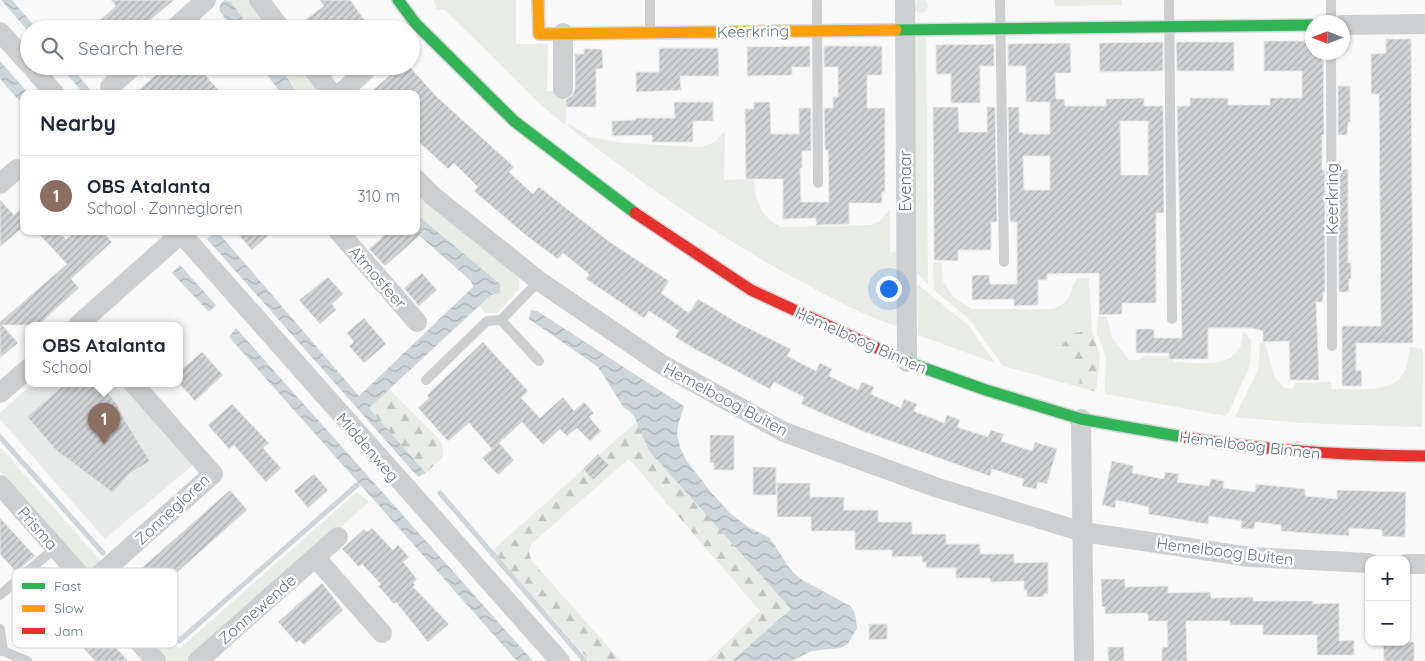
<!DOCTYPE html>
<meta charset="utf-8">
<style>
:root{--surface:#fff;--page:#f2f2f3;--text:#1f2937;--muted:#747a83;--line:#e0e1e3;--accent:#db2777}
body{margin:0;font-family:Quicksand,sans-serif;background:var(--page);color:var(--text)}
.controls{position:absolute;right:15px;bottom:15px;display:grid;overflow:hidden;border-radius:10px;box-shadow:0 1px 4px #0004}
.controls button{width:45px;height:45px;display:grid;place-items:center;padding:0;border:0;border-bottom:1px solid var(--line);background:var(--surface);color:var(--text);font:25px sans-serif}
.compass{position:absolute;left:1305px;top:15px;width:45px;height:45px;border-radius:50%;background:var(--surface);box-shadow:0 1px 4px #0004;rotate:270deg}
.you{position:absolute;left:888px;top:288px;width:18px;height:18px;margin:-12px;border:4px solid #fff;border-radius:50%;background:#1a73e8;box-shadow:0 0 0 8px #1a73e833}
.badge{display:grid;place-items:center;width:32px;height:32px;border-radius:50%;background:var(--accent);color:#fff;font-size:16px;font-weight:700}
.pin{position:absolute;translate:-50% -41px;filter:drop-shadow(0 1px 2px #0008)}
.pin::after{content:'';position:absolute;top:26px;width:18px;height:15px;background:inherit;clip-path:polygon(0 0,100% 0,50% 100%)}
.popup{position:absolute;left:25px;top:322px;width:158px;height:65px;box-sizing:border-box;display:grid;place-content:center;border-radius:10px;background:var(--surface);filter:drop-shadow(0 1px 4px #0005);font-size:16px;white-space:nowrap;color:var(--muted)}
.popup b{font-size:19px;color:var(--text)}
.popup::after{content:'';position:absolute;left:50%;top:100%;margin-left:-10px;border:10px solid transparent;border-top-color:var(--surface)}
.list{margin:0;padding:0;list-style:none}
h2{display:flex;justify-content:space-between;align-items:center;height:65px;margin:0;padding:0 20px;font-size:21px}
h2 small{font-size:16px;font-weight:400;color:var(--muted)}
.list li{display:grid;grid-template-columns:32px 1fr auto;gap:15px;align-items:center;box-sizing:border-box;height:80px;padding:0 20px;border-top:1px solid var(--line)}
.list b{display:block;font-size:19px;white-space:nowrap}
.list p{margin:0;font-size:16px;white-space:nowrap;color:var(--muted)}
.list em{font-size:16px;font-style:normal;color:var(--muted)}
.icon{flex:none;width:28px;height:28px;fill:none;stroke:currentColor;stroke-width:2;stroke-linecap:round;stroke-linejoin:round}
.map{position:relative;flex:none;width:1425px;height:661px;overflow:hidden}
.search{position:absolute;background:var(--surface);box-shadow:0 1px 4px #0004;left:20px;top:20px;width:400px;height:55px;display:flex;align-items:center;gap:12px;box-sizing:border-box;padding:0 18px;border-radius:28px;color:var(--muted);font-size:19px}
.panel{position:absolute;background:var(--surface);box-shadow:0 1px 4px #0004;left:20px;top:90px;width:400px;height:145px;border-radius:10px}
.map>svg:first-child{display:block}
</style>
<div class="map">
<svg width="1425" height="661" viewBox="0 0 1425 661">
<defs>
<pattern id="forest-firs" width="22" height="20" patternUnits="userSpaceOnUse" patternTransform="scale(1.25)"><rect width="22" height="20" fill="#e8ebe6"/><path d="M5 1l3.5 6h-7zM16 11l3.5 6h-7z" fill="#c0c3c0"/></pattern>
<pattern id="water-waves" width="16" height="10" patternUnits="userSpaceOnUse" patternTransform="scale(1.25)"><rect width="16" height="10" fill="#ced6d9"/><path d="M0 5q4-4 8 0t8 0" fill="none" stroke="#abb2b5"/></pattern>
<pattern id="building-hatch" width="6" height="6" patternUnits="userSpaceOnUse" patternTransform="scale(1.25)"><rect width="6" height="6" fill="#d0d2d3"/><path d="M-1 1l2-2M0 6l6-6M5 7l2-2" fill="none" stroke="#acafb1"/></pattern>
</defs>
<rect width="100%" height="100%" fill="#f9f9f9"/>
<!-- built -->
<path fill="#e8e9e9" d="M33 383H133L200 459 105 539 0 419V413Z"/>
<!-- green -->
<path fill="#e8ebe6" d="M914 6a7 7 0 1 1 14 0a7 7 0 1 1-14 0Z
M227 0H252L272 29H251L231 2Z
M434 0H516V44H548L547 91 568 92 565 125 539 103 445 10H436Z
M1054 0H1121L1122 5 1055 6Z
M915 37 926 38 928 284 917 273Z
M279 66H301L318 88 319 93 298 94Z
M568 123 590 137 622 143 701 147 715 142 725 131 724 180 754 179C754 200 762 218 781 227L871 225 880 221 890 209V252L902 253 903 328C865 317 830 297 796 279 716 235 641 183 569 127Z
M416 190 518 277 519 289 497 313H485L479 306 491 295 443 237 416 214Z
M941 262 943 281 953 297 972 309H1053C1074 300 1067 294 1077 278H1089L1092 331 1073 333 1071 356C1081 366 1081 373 1079 387L1003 366 971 321 934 290 933 263Z
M917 284 968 325 995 363 918 335Z
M1098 316 1107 317 1112 338 1129 360H1138L1144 356H1173V362C1202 363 1243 371 1243 331L1251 340 1250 365 1228 414 1225 416 1105 394 1106 357 1097 333Z
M1260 343H1265L1275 378 1284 388 1292 389 1296 383 1331 382 1332 389C1370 388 1409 398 1409 347L1423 349 1422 427 1300 423 1235 417 1258 370Z
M0 447 179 649 357 492 369 502 191 661H168L0 472Z"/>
<!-- forest -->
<path fill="url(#forest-firs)" d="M1092 331 1100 356 1096 392 1079 387C1081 373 1081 357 1063 355L1059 348 1073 333Z
M389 389 440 440 443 450 442 458 426 473 369 408Z
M637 421 649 451 791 609 733 661H707L760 611 629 459 532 543 529 551 531 560 621 661H590L492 551Z"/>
<!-- water -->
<path fill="url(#water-waves)" d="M1 0H12L37 29H29V32Z
M225 0 231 2 251 29H232L219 10 221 3Z
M0 61 29 94H24V106L0 79Z
M60 66H70L94 94H84Z
M260 66H279L298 94H282Z
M416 214 500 284V293L491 295 369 408 426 473 418 477 207 239 217 231 359 396 473 287 471 281 414 231H416Z
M180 265 216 305 209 312 172 273Z
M531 310 537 311 684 406 678 425 677 435 680 447 686 460 710 491 730 513 748 527 770 538 790 569 799 578 850 606 855 613 857 628 848 644 840 648 812 651 791 661H732L791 609 649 451 635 418 631 412 624 408 598 367 529 319Z
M236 328 533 661H517L229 337Z"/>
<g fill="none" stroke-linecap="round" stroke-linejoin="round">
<!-- stream -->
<path stroke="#ced6d9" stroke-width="5" d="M0 437 103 553
M440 493 585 661
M123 577 179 641 357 485"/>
</g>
<!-- building -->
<path fill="url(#building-hatch)" stroke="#e8e8e8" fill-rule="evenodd" d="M111 0H174L150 20 158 29H90L116 6Z
M320 0H350L371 29H293L324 6Z
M1386 39H1411L1413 343H1356V371L1361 370 1362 386H1342V326H1381L1379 94H1371V54L1386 53Z
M1264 41H1312V52H1323L1324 135H1322V170H1325V292H1323V302H1316L1319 380H1290L1289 341 1263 342V331L1252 328H1208V359H1169V353H1136V329H1154V338H1182L1177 106H1190V98H1228V105H1270V98H1302V71H1264Z
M1163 42V71L1100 72 1099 43Z
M1176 42H1234V71H1177Z
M1070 43 1071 73H1055L1056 99H1064L1065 106H1106V99L1144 98V106H1163L1164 213H1156V303H1122V314L1099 315V273L1047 274V280H1038V305L1014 306V299L972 300V275H989L990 284H1017V222H1010L1008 107H1019V132H1023V134H1050V102H1026V66H1008V44ZM1120 121H1148V175H1121ZM1023 156H1050V190H1024Z
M994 44V66H980V103H951V74H936V45Z
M810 46V67H792V75L747 76V47Z
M824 46H882V75H867V108H885V192H882V203H849V224L816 225V218L783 219V179H746L745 109H754V102H770L771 134H799V108H811V151H802V168H800L801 202H829L828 150H825L824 108H833V97H838V67H824Z
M659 48H718L719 76H680L681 90 636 92V72H659Z
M584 49H602L603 68 596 69V107H566V100L573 95 575 89V54H584Z
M166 66H197L222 94H183L180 90 175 94H134Z
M400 66H409L436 96 514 167 509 172 533 194 539 187 611 243 669 281 661 293 689 313 698 299 738 323 791 349 787 356 816 371 820 363 832 369 829 376 858 390 862 382 874 387 871 394 901 408 904 399 917 404 914 411 944 423 947 415 960 420 957 427 988 437 991 430 1004 434 1001 441 1032 451 1035 442 1057 449 1047 484 1038 482 1036 489 1022 486 1024 479 992 469 990 476 865 432 801 404 804 397 774 382 770 389 695 349 675 337 679 331 649 311 644 318 586 279 589 274 563 253 558 259 528 237 474 191 478 187 454 163 448 169 416 139V94H369Z
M1338 86H1350V122H1348L1347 135H1338Z
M674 102H713V121H693V142H652V135L612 136V121L636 120V118H675Z
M933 107H958L959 132H987V107H995L997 222H991V250H958V261L934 260Z
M1348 169V263H1351V279H1349V292H1339L1338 170Z
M0 200 14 215 24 206V226L0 247Z
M36 231H58L66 240 76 231H102L112 242 71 279 79 288 38 325H2L18 343 0 358V322L67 264Z
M235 231H273L252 250Z
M389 231H425L385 266 369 249Z
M422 273 437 290 419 306 404 288Z
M328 277 343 294 332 304 336 310 320 324 299 300Z
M364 318 386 344 364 363 349 346 354 342 347 333Z
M483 342 528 391 521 398 540 418 563 397 574 411 584 402 594 413 589 417 601 431 590 441 577 428 567 436 560 429 543 445 522 422 499 443 514 460 498 475 482 458 492 449 469 423 448 441 418 408 429 398 427 395Z
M202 352 223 375 195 401 179 383V372Z
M66 383H99L117 404 122 416 150 461 129 474 113 493 56 450 27 417Z
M232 404 269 443 263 448 281 468 266 482 234 445 229 449 208 425Z
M710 435H734V470H714V463H710Z
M598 454 609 465 593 480 583 469Z
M1112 461 1134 466 1132 473 1164 479 1165 472 1179 474 1177 482 1209 486 1211 479 1224 481 1223 488 1255 492 1256 484 1305 489V496L1337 499V490L1406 492 1405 537 1382 536V530L1349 528V536L1281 531V525L1255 522 1254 529 1241 528 1242 521 1209 516 1208 524 1148 514 1149 507 1116 500 1115 508 1102 505Z
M753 467H776V495H753Z
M314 474 328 490 308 508 294 491Z
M777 483H810V497H844V510H878V522H912V534H946V544H980V554H1014V563L1048 562V594H1044V597H1027V590H1024V581L990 582V578H956V568H926V562H922V556L892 557V550H855V531H811V517H777Z
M230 490 247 510 154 593 136 573Z
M0 518 35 556 16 572 0 554Z
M372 528 393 550 398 545 409 557 403 562 417 579 413 583 415 585 413 587 449 624 428 642 396 602 394 604 378 586 381 584 362 564 359 567 342 549 364 529 367 532Z
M44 567 61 586 128 661H95L25 582Z
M1101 579H1125V587L1168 586V593L1210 592 1211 598 1253 597V601H1313V604L1339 603V641L1354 640V655H1317V635H1263V625H1230V621H1186L1187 661H1162V647H1168L1167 621H1148V614L1144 613 1105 614V607H1102Z
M322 583 343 610 304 645 299 640 297 643 278 622Z
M869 624H887V639L869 640Z
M1383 642H1414V661H1384Z
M1108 647H1124V661H1108Z"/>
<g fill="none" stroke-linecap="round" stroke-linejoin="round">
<!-- fast casing -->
<g stroke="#d5d6d7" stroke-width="14">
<path id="fast" d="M398 0 416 24 514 121 635 213
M896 30 1312 25
M883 351 907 362 986 390 1081 419 1183 437"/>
</g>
<!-- slow casing -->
<g stroke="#d5d6d7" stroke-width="14">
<path id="slow" d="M538 0 539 34 896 30"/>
</g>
<!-- jam casing -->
<g stroke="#d5d6d7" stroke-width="14">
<path id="jam" d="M635 213 751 290 883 351
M1183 437C1263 451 1344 455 1425 456"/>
</g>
<!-- lane -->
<path stroke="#cecfd0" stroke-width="10" d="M650 0V31
M817 0 818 183
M1000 0 1004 262
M1169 0 1172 319
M1331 0V22
M1331 52 1332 346
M539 281 501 320 539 361
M426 380 487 321 501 320
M0 595 55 548
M0 629 3 651H0
M3 651 27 661"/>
<!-- street -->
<path stroke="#cecfd0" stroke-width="20" d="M259 0 281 29
M905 0 907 362
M1342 25 1425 24
M174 29 206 0
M0 32 29 64
M563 33V89
M31 66 55 94
M311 66 332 94
M110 87 133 66
M340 94 370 66
M416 179 433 196 539 281 661 364 784 432 938 488 1083 532 1250 557 1369 563
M0 184 17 169
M179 231 560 661
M338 231 417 322
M78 325 184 231
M0 393 29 368
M1081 419 1084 661
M0 485 156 661
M315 557 382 633
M1406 564H1425
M88 585 213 474 133 383
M198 661 338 537"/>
<!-- fast -->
<use href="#fast" stroke="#30b455" stroke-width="11"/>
<!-- slow -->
<use href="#slow" stroke="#ff9f0a" stroke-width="11"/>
<!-- jam -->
<use href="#jam" stroke="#e5322d" stroke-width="11"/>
</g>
<g text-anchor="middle" stroke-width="5" stroke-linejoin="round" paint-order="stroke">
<!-- street labels -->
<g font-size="16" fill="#657683" stroke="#fff">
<text transform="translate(753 31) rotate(-1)" y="6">Keerkring</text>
<text transform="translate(905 181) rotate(-90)" y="6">Evenaar</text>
<text transform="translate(1332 199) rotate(-90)" y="6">Keerkring</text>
<text transform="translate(378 277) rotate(49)" y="6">Atmosfeer</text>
<text transform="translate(861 340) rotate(24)" y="6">Hemelboog Binnen</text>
<text transform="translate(726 399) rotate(28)" y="6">Hemelboog Buiten</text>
<text transform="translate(1250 445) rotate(7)" y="6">Hemelboog Binnen</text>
<text transform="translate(368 447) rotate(49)" y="6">Middenweg</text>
<text transform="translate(172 509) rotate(-43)" y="6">Zonnegloren</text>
<text transform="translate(38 528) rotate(49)" y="6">Prisma</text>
<text transform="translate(1225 551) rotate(7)" y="6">Hemelboog Buiten</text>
<text transform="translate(257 609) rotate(-41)" y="6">Zonnewende</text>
</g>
</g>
<!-- legend -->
<rect x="12" y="568" width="166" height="80" rx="8" fill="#fff" stroke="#d1d6da" stroke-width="1"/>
<rect x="22" y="583" width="23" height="6" fill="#30b455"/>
<rect x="22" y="605" width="23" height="7" fill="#ff9f0a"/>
<rect x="22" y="628" width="23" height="6" fill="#e5322d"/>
<g font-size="14" fill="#657683">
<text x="54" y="591">Fast</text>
<text x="54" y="613">Slow</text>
<text x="54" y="636">Jam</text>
</g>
</svg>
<div class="controls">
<button>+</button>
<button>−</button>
</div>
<svg class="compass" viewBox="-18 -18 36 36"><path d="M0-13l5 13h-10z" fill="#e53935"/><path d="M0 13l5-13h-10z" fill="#747a83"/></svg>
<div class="you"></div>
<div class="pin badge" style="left:104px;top:444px;background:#8d6e63">1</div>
<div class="popup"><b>OBS Atalanta</b>School</div>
<div class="search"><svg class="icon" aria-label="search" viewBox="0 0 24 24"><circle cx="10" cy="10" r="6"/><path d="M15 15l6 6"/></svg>Search here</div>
<section class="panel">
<h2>Nearby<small></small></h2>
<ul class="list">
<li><span class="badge" style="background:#8d6e63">1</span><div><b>OBS Atalanta</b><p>School · Zonnegloren</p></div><em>310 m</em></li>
</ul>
</section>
</div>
